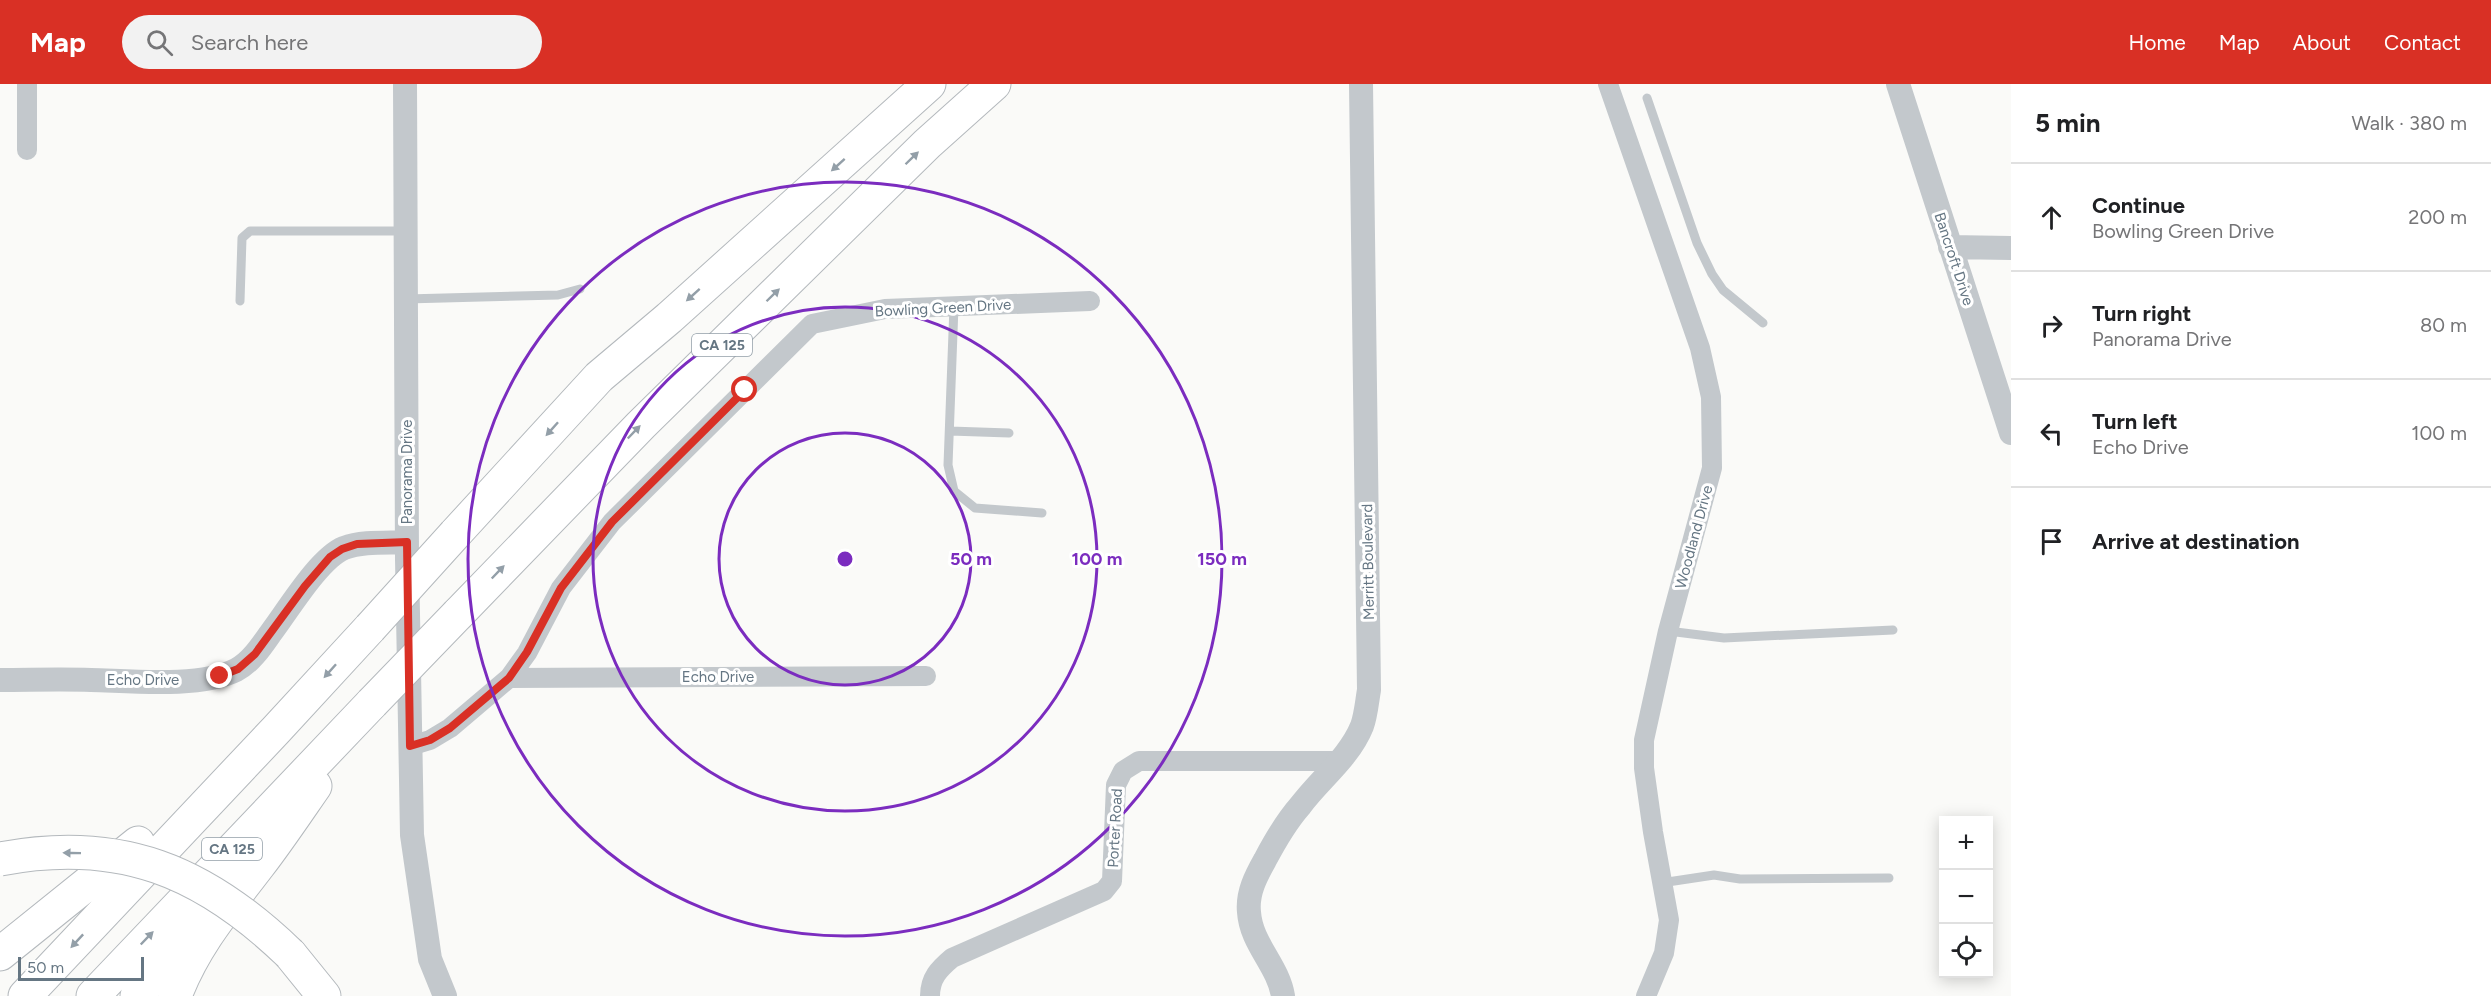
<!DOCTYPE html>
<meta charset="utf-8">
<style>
:root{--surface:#fff;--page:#f2f2f2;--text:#202124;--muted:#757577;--line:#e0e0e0;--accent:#d93025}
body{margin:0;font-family:Figtree,sans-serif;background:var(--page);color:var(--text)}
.controls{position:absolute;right:18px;bottom:18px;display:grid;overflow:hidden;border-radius:0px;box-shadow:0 3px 15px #0003}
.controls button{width:54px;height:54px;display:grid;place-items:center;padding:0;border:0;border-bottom:2px solid var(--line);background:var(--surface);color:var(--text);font:30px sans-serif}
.scale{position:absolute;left:18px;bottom:15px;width:126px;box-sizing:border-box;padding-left:6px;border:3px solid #657683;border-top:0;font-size:16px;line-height:21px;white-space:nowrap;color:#657683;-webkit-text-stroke:4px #fff;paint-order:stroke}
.stop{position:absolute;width:18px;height:18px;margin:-14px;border:4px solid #d93025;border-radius:50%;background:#fff}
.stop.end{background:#d93025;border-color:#fff;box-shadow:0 2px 6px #0008}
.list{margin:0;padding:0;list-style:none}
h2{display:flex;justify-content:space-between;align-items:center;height:78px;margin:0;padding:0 24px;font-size:26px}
h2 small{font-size:20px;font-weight:400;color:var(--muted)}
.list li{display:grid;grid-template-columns:39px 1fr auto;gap:18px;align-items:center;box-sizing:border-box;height:108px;padding:0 24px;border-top:2px solid var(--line)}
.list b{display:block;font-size:22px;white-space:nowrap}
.list p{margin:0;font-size:20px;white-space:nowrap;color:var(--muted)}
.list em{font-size:20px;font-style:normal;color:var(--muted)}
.icon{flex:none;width:33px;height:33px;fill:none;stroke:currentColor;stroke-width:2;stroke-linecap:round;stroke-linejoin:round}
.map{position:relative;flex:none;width:2011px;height:912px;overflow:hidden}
header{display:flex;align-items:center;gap:36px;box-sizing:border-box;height:84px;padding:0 30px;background:var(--accent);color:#fff}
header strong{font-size:28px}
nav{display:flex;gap:33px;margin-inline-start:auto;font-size:21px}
.search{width:420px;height:54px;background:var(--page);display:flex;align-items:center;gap:15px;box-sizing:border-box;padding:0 21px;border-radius:33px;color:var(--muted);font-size:22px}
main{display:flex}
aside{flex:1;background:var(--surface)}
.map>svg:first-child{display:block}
</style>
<header>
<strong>Map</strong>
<div class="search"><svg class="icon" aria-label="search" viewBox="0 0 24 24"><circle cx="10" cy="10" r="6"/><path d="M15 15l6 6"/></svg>Search here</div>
<nav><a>Home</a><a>Map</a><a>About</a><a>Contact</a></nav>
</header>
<main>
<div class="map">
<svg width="2011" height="912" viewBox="0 0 2011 912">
<rect width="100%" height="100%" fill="#fafaf8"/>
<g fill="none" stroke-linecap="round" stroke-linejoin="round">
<!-- motorway casing -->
<g stroke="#b4b9bd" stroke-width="35">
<path id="motorway" d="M455 450 599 293 669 234 929 0
M458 530 641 341 927 60 994 0
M0 870 138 759
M290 870 324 912
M25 912 276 646 370 544
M93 912 372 619
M137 912 236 790
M175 912C194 861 227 823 259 781 279 755 297 728 315 702"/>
</g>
<!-- service -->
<path stroke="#c3c8cc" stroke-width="9" d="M1647 14 1697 159 1712 190 1723 206 1763 239
M406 215 558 211 580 205
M240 217 242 154 250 147H403
M954 222 948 381 954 407 975 424 1042 429
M950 347 1009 349
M1668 547 1724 554 1893 546
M1661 799 1714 791 1740 795 1889 794"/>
<!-- minor -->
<path stroke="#c3c8cc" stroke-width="20" d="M27 0V66
M1608 0 1700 264 1711 313 1712 384 1668 547 1644 656V684L1653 748 1669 836 1664 869 1646 912
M509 594 926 592
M410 662 430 656 450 644 509 594 527 569 561 504 612 438 812 240 885 225 1090 217
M930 912C930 894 939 885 952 874L1104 807 1112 797 1116 701 1123 687 1139 677H1340"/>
<!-- tertiary -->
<path stroke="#c3c8cc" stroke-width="24" d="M405 0 407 475 412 751 430 875 445 912
M1898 0 2011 349
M1950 163 2011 164
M0 596C30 596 61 595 91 596 131 597 200 604 236 586 250 579 261 563 270 550 287 528 319 474 344 464 363 457 387 459 407 458
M1283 912C1278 881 1251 860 1249 828 1247 809 1256 792 1265 776 1275 757 1286 738 1300 722 1320 695 1349 674 1362 642 1366 631 1367 617 1369 606L1361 0"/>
<!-- motorway -->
<use href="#motorway" stroke="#fff" stroke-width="33"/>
<!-- motorway-bridge casing -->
<g stroke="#b4b9bd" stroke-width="35" stroke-linecap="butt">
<path id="motorway-bridge" d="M370 544 455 450
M372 619 458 530
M0 775C120 752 204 787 290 870"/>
</g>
<!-- motorway-bridge -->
<use href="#motorway-bridge" stroke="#fff" stroke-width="33"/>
</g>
<!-- one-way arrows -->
<defs><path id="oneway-solid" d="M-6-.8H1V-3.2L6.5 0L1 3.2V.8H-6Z" transform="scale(1.5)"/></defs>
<g fill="#939fa8">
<use href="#oneway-solid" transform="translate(912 74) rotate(-44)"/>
<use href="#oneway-solid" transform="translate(838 81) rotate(138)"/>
<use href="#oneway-solid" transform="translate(693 211) rotate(138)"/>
<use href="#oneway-solid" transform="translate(773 211) rotate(-44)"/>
<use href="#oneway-solid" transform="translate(552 345) rotate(132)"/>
<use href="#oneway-solid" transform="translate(634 348) rotate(-46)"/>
<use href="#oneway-solid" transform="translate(498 488) rotate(-46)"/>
<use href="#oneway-solid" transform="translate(330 587) rotate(132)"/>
<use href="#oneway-solid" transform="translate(72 769) rotate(-179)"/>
<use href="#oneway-solid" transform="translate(147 854) rotate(-46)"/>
<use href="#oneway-solid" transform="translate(77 857) rotate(133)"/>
</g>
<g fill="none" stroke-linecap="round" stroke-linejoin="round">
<!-- route -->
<path stroke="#d93025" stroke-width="8" d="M220 592 238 585 255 570 305 502 330 473 342 465 357 460 407 458 410 662 430 656 450 644 509 594 527 568 561 504 612 438 745 306"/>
</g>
<!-- distance rings -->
<g fill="none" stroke="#7b2cbf" stroke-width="3">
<circle cx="845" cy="475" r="126"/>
<circle cx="845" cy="475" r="252"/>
<circle cx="845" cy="475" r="377"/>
</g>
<g text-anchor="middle" stroke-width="6" stroke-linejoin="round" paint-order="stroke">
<!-- shield labels -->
<g fill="#fff" stroke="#939fa8" stroke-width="1.5">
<rect x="692" y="250" width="60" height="22" rx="4.5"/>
<rect x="202" y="754" width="60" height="22" rx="4.5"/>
</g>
<g font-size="14" font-weight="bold" fill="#657683">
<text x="722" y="266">CA 125</text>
<text x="232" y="770">CA 125</text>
</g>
<!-- street labels -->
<g font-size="15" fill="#657683" stroke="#fff">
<text transform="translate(1954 175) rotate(72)" y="5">Bancroft Drive</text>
<text transform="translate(943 224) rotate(-3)" y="5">Bowling Green Drive</text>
<text transform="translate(407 388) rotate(-90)" y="5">Panorama Drive</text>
<text transform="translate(1694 453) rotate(-75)" y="5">Woodland Drive</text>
<text transform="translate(1368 478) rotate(-91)" y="5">Merritt Boulevard</text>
<text x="718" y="598">Echo Drive</text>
<text x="143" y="601">Echo Drive</text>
<text transform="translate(1115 744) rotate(-87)" y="5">Porter Road</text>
</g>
</g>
<circle cx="845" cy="475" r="9" fill="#7b2cbf" stroke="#fff" stroke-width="3"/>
<g font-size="18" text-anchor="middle" font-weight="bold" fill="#7b2cbf" stroke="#fff" stroke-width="6" stroke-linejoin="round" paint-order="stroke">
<text x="971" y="481">50 m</text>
<text x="1097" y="481">100 m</text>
<text x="1222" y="481">150 m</text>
</g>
</svg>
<div class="controls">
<button>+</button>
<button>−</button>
<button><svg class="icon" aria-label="locate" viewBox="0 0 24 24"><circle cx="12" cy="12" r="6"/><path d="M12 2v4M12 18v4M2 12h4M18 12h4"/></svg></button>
</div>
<div class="scale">50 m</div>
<div class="stop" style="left:745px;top:306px"></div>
<div class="stop end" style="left:220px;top:592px"></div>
</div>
<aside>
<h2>5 min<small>Walk · 380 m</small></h2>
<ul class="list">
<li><svg class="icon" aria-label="ahead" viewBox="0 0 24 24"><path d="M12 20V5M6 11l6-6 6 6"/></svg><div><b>Continue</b><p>Bowling Green Drive</p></div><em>200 m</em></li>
<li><svg class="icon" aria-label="right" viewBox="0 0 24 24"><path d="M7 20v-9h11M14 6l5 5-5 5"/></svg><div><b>Turn right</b><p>Panorama Drive</p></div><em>80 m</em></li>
<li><svg class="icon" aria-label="left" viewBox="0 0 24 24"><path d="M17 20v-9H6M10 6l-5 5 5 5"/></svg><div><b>Turn left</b><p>Echo Drive</p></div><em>100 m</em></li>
<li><svg class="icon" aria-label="arrive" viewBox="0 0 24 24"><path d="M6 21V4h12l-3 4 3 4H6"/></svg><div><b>Arrive at destination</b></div></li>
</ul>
</aside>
</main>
